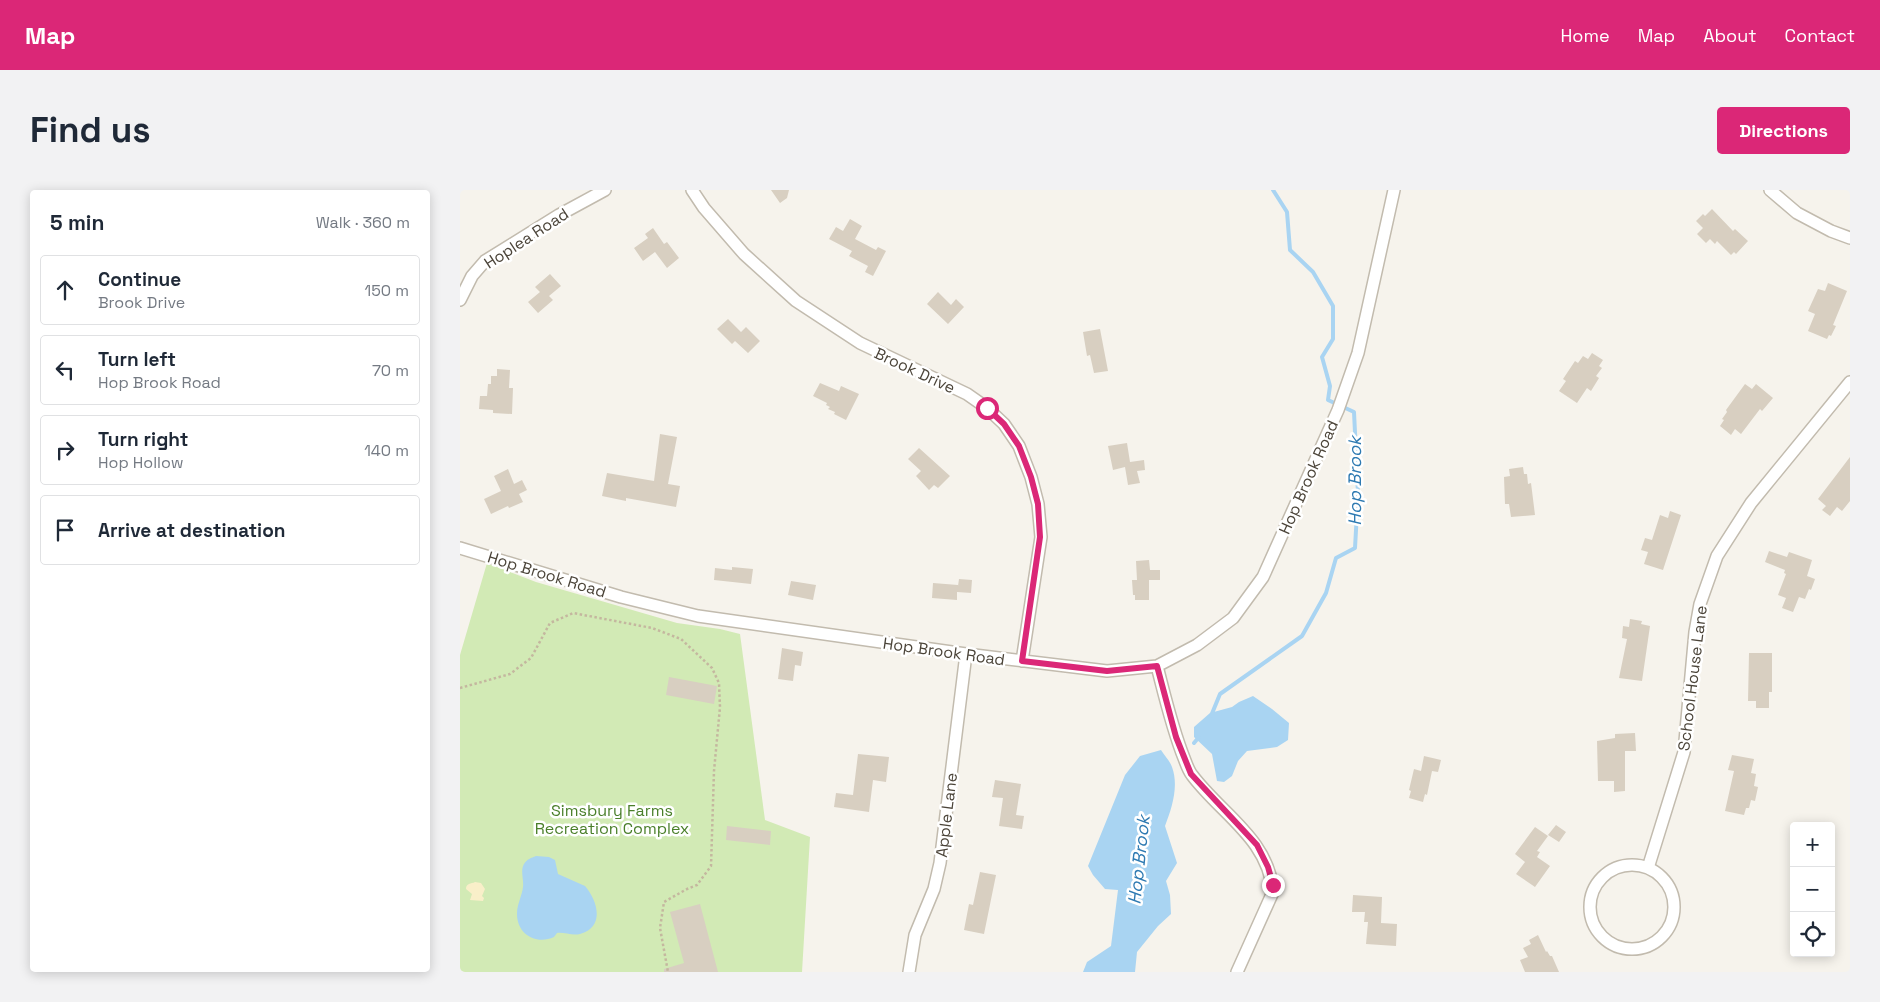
<!DOCTYPE html>
<meta charset="utf-8">
<style>
:root{--surface:#fff;--page:#f2f2f3;--text:#1f2937;--muted:#747a83;--line:#e0e1e3;--accent:#db2777}
body{margin:0;font-family:"Space Grotesk",sans-serif;background:var(--page);color:var(--text)}
.controls{position:absolute;right:15px;bottom:15px;display:grid;overflow:hidden;border-radius:5px;box-shadow:0 2px 12px #0003}
.controls button{width:45px;height:45px;display:grid;place-items:center;padding:0;border:0;border-bottom:1px solid var(--line);background:var(--surface);color:var(--text);font:25px sans-serif}
.stop{position:absolute;width:15px;height:15px;margin:-11px;border:4px solid #db2777;border-radius:50%;background:#fff}
.stop.end{background:#db2777;border-color:#fff;box-shadow:0 1px 5px #0008}
.list{margin:0;padding:0;list-style:none}
h2{display:flex;justify-content:space-between;align-items:center;height:65px;margin:0;padding:0 20px;font-size:21px}
h2 small{font-size:16px;font-weight:400;color:var(--muted)}
.list li{display:grid;grid-template-columns:32px 1fr auto;gap:15px;align-items:center;box-sizing:border-box;height:70px;margin:0 10px 10px;padding:0 10px;border:1px solid var(--line);border-radius:5px}
.list b{display:block;font-size:19px;white-space:nowrap}
.list p{margin:0;font-size:16px;white-space:nowrap;color:var(--muted)}
.list em{font-size:16px;font-style:normal;color:var(--muted)}
.icon{flex:none;width:28px;height:28px;fill:none;stroke:currentColor;stroke-width:2;stroke-linecap:round;stroke-linejoin:round}
.map{position:relative;flex:none;width:1390px;height:782px;overflow:hidden;border-radius:5px}
header{display:flex;align-items:center;gap:30px;box-sizing:border-box;height:70px;padding:0 25px;background:var(--accent);color:#fff}
header strong{font-size:24px}
nav{display:flex;gap:28px;margin-inline-start:auto;font-size:18px}
.intro{display:flex;align-items:center;justify-content:space-between;box-sizing:border-box;height:120px;padding:0 30px}
h1{margin:0;font-size:35px}
.button{padding:12px 22px;border-radius:5px;background:var(--accent);color:#fff;font-size:18px;font-weight:700}
main{display:flex;gap:30px;padding:0 30px}
aside{flex:1;background:var(--surface);border-radius:5px;box-shadow:0 2px 12px #0003}
.map>svg:first-child{display:block}
</style>
<header>
<strong>Map</strong>
<nav><a>Home</a><a>Map</a><a>About</a><a>Contact</a></nav>
</header>
<div class="intro"><h1>Find us</h1><a class="button">Directions</a></div>
<main>
<aside>
<h2>5 min<small>Walk · 360 m</small></h2>
<ul class="list">
<li><svg class="icon" aria-label="ahead" viewBox="0 0 24 24"><path d="M12 20V5M6 11l6-6 6 6"/></svg><div><b>Continue</b><p>Brook Drive</p></div><em>150 m</em></li>
<li><svg class="icon" aria-label="left" viewBox="0 0 24 24"><path d="M17 20v-9H6M10 6l-5 5 5 5"/></svg><div><b>Turn left</b><p>Hop Brook Road</p></div><em>70 m</em></li>
<li><svg class="icon" aria-label="right" viewBox="0 0 24 24"><path d="M7 20v-9h11M14 6l5 5-5 5"/></svg><div><b>Turn right</b><p>Hop Hollow</p></div><em>140 m</em></li>
<li><svg class="icon" aria-label="arrive" viewBox="0 0 24 24"><path d="M6 21V4h12l-3 4 3 4H6"/></svg><div><b>Arrive at destination</b></div></li>
</ul>
</aside>
<div class="map">
<svg width="1390" height="782" viewBox="0 0 1390 782">
<rect width="100%" height="100%" fill="#f6f3ec"/>
<!-- green -->
<path fill="#d2eab5" d="M27 373 76 392 217 433 260 439 280 444 305 630 350 647 342 782H0V465Z"/>
<!-- sand -->
<path fill="#f9efc9" d="M15 692 21 693 25 699 22 706 24 708 23 711 10 710 12 704 6 699C6 693 11 694 15 692Z"/>
<!-- water -->
<path fill="#a9d4f2" d="M793 506 812 519 829 533 828 550 817 557 787 561 778 571 772 586 764 592 757 591 752 564 734 547V537L750 523 772 517 779 512Z
M701 560C704 565 710 571 712 577 719 596 712 618 705 636L717 673 706 691 710 705 711 724 698 736 677 762 675 782H623L627 772 651 756 658 700 645 699 633 685 628 676 665 585 680 566Z
M76 666 89 667 95 670 98 684 125 696C138 711 145 737 120 744 112 746 104 742 97 743L94 747C77 755 57 745 57 724 57 714 62 706 63 697 64 690 60 680 64 674 67 669 71 668 76 666Z"/>
<g fill="none" stroke-linecap="round" stroke-linejoin="round">
<!-- stream -->
<path stroke="#a9d4f2" stroke-width="4" d="M751 526 760 504 842 446 866 403 876 368 895 358 898 304 894 222 868 210 870 196 862 167 873 149V116L853 82 830 60 827 22 813 0
M734 553 739 547"/>
</g>
<!-- building -->
<path fill="#d8cfc1" d="M311 0H329L327 8 320 13Z
M1252 19 1273 41 1275 39 1288 51 1276 64 1274 62 1271 65 1257 51 1255 54 1250 49 1246 53 1237 44 1243 38 1236 31 1243 24 1245 26Z
M390 29 402 36 395 49 416 60 418 57 426 61 413 86 405 82 408 76 389 66 392 61 369 49 376 37 383 41Z
M193 38 204 54 207 52 219 68 207 78 195 62 183 71 174 58 188 48 185 44Z
M90 84 101 96 89 106 93 110 78 123 68 112 80 102 75 97Z
M1368 93 1387 101 1373 135 1376 136 1371 146 1369 145 1367 149 1348 141 1355 124 1348 121 1358 99 1365 101Z
M478 102 491 115 496 109 504 117 488 134 467 114Z
M268 129 281 142 286 137 300 151 288 163 275 151 272 154 257 139Z
M640 139 648 181 634 183 630 165 627 166 623 142Z
M1132 163 1143 170 1139 176 1142 178 1136 186 1139 188 1131 201 1127 198 1117 213 1099 201 1106 191 1103 189 1115 171 1118 173 1123 166 1128 169Z
M37 179 50 180 49 198H53L52 224 33 223V220L19 219 20 206H27L28 194H31V186H37Z
M360 193 379 201 381 196 399 204 386 230 374 224 375 222 368 219 370 217 366 215 367 213 353 206Z
M1285 194 1292 199 1296 194 1313 208 1302 221 1300 219 1281 244 1275 239 1271 245 1260 236 1264 230 1262 229 1267 222 1266 220Z
M200 244 217 247 208 294 220 296 216 317 166 308V311L142 306 147 283 194 291Z
M667 253 670 272 684 270 685 280 677 281 680 293 668 295 665 277 653 280 648 256Z
M459 258 490 286 478 298 474 295 469 300 456 286 461 281 448 269Z
M1390 267V311L1382 321 1377 317 1370 326 1362 320 1366 316 1358 309Z
M1063 277 1064 284H1067L1068 294 1071 293 1075 325 1051 327 1049 314H1045L1044 287 1050 286 1049 279Z
M48 279 54 294 62 290 67 300 59 304 63 312 49 318 48 316 31 324 24 309 41 301 34 286Z
M1210 321 1221 325 1203 380 1184 374 1188 362 1181 360 1185 348 1192 350 1200 325 1208 328Z
M1309 361 1327 367 1329 362 1352 370 1347 386 1355 389 1351 400 1349 399 1345 409 1339 407 1333 422 1322 418 1326 408 1318 405 1326 384 1324 383 1325 380 1305 372Z
M689 370 690 380H700V390H689V410H675V405H673L672 390H677L676 371Z
M272 377 293 379 291 394 254 390 255 378 272 380Z
M499 389 512 390 511 403 497 402V410L472 408 473 393 498 395V396Z
M331 391 356 395 353 410 328 405Z
M1170 429 1182 431 1181 434 1190 436 1182 491 1159 488 1167 449 1162 448 1163 436 1169 437Z
M322 458 343 462 341 476 335 475 333 491 318 489Z
M1289 463H1312V502H1309V518H1296V511H1288Z
M209 487 257 496 254 514 206 505Z
M1175 543 1176 561H1165V601L1154 602V591H1138L1137 551 1155 548V544Z
M398 564 429 567 426 592 413 590 409 622 374 617 376 603 393 605Z
M1272 565 1294 569 1291 583 1296 584 1294 596 1298 597 1295 611 1291 610 1289 618H1286L1284 625 1265 621 1274 581 1268 580Z
M964 566 981 570 978 582 972 581 967 605 965 604 963 612 949 608 951 601 949 600 954 579 961 581Z
M535 590 561 594 556 625 564 626 562 639 539 636 543 608 532 607Z
M1096 635 1106 642 1099 652 1088 645Z
M267 636 311 641 310 655 266 650Z
M1075 637 1088 646 1077 661 1080 662 1077 667 1090 676 1075 697 1056 684 1065 672 1055 664Z
M520 682 536 685 524 744 504 740 509 714 513 715Z
M893 705 922 707 921 733 937 734 936 756 906 754 908 732H904L905 722H892Z
M240 714 258 782H204V779L224 773 210 722Z
M1078 745 1086 762 1087 761 1090 766H1092L1099 782H1065L1060 770 1068 767 1063 758 1071 754 1069 750Z"/>
<g fill="none" stroke-linecap="round" stroke-linejoin="round">
<!-- minor casing -->
<g stroke="#c2bbae" stroke-width="14">
<path id="minor" d="M232 0 244 18 284 64 336 111 400 153 507 204 527 218 544 234 559 256 571 287 578 314 581 347 562 471
M1310 0 1337 23 1371 41 1390 48
M0 110 12 86 25 71 99 25 145 0
M0 358 161 407 238 426 506 464 647 481 697 476 737 455 773 428 803 387 878 220 898 163 934 0
M697 476C705 507 712 538 724 568 726 573 728 580 732 585 761 624 809 649 813 702L777 782
M1130 717a42 42 0 1 1 84 0a42 42 0 1 1-84 0Z
M1188 678 1224 562 1235 442 1240 414 1257 366 1291 313 1390 192
M449 782 455 745 474 699 480 673 506 464"/>
</g>
<!-- path -->
<path stroke="#c4b79f" stroke-width="2.5" stroke-dasharray="2.5 2.5" stroke-linecap="butt" d="M0 498 50 484 71 468 90 433 113 423 192 438 221 449 252 478 259 493 260 517 254 581 251 676 237 695 227 699 204 712 200 738 208 782"/>
<!-- minor -->
<use href="#minor" stroke="#fff" stroke-width="11"/>
</g>
<g fill="none" stroke-linecap="round" stroke-linejoin="round">
<!-- route -->
<path stroke="#db2777" stroke-width="6" d="M527 218 544 234 559 256 571 287 578 314 580 347 562 471 647 481 697 476 716 547 731 584 797 655 808 677 813 695"/>
</g>
<g text-anchor="middle" stroke-width="5" stroke-linejoin="round" paint-order="stroke">
<!-- street labels -->
<g font-size="16" fill="#4b4439" stroke="#fff">
<text transform="translate(66 48) rotate(-33)" y="6">Hoplea Road</text>
<text transform="translate(455 180) rotate(25)" y="6">Brook Drive</text>
<text transform="translate(848 287) rotate(-66)" y="6">Hop Brook Road</text>
<text transform="translate(87 384) rotate(17)" y="6">Hop Brook Road</text>
<text transform="translate(484 461) rotate(8)" y="6">Hop Brook Road</text>
<text transform="translate(1232 488) rotate(-83)" y="6">School House Lane</text>
<text transform="translate(486 625) rotate(-83)" y="6">Apple Lane</text>
</g>
<!-- park labels -->
<g font-size="16" fill="#4a7f2a" stroke="#fff">
<text x="152" y="626">Simsbury Farms<tspan x="152" dy="18">Recreation Complex</tspan></text>
</g>
<!-- water labels -->
<g font-size="18" font-style="italic" fill="#2e7ab2" stroke="#fff">
<text transform="translate(895 291) rotate(-90)" y="6">Hop Brook</text>
<text transform="translate(679 670) rotate(-84)" y="6">Hop Brook</text>
</g>
</g>
</svg>
<div class="controls">
<button>+</button>
<button>−</button>
<button><svg class="icon" aria-label="locate" viewBox="0 0 24 24"><circle cx="12" cy="12" r="6"/><path d="M12 2v4M12 18v4M2 12h4M18 12h4"/></svg></button>
</div>
<div class="stop" style="left:527px;top:218px"></div>
<div class="stop end" style="left:813px;top:695px"></div>
</div>
</main>
